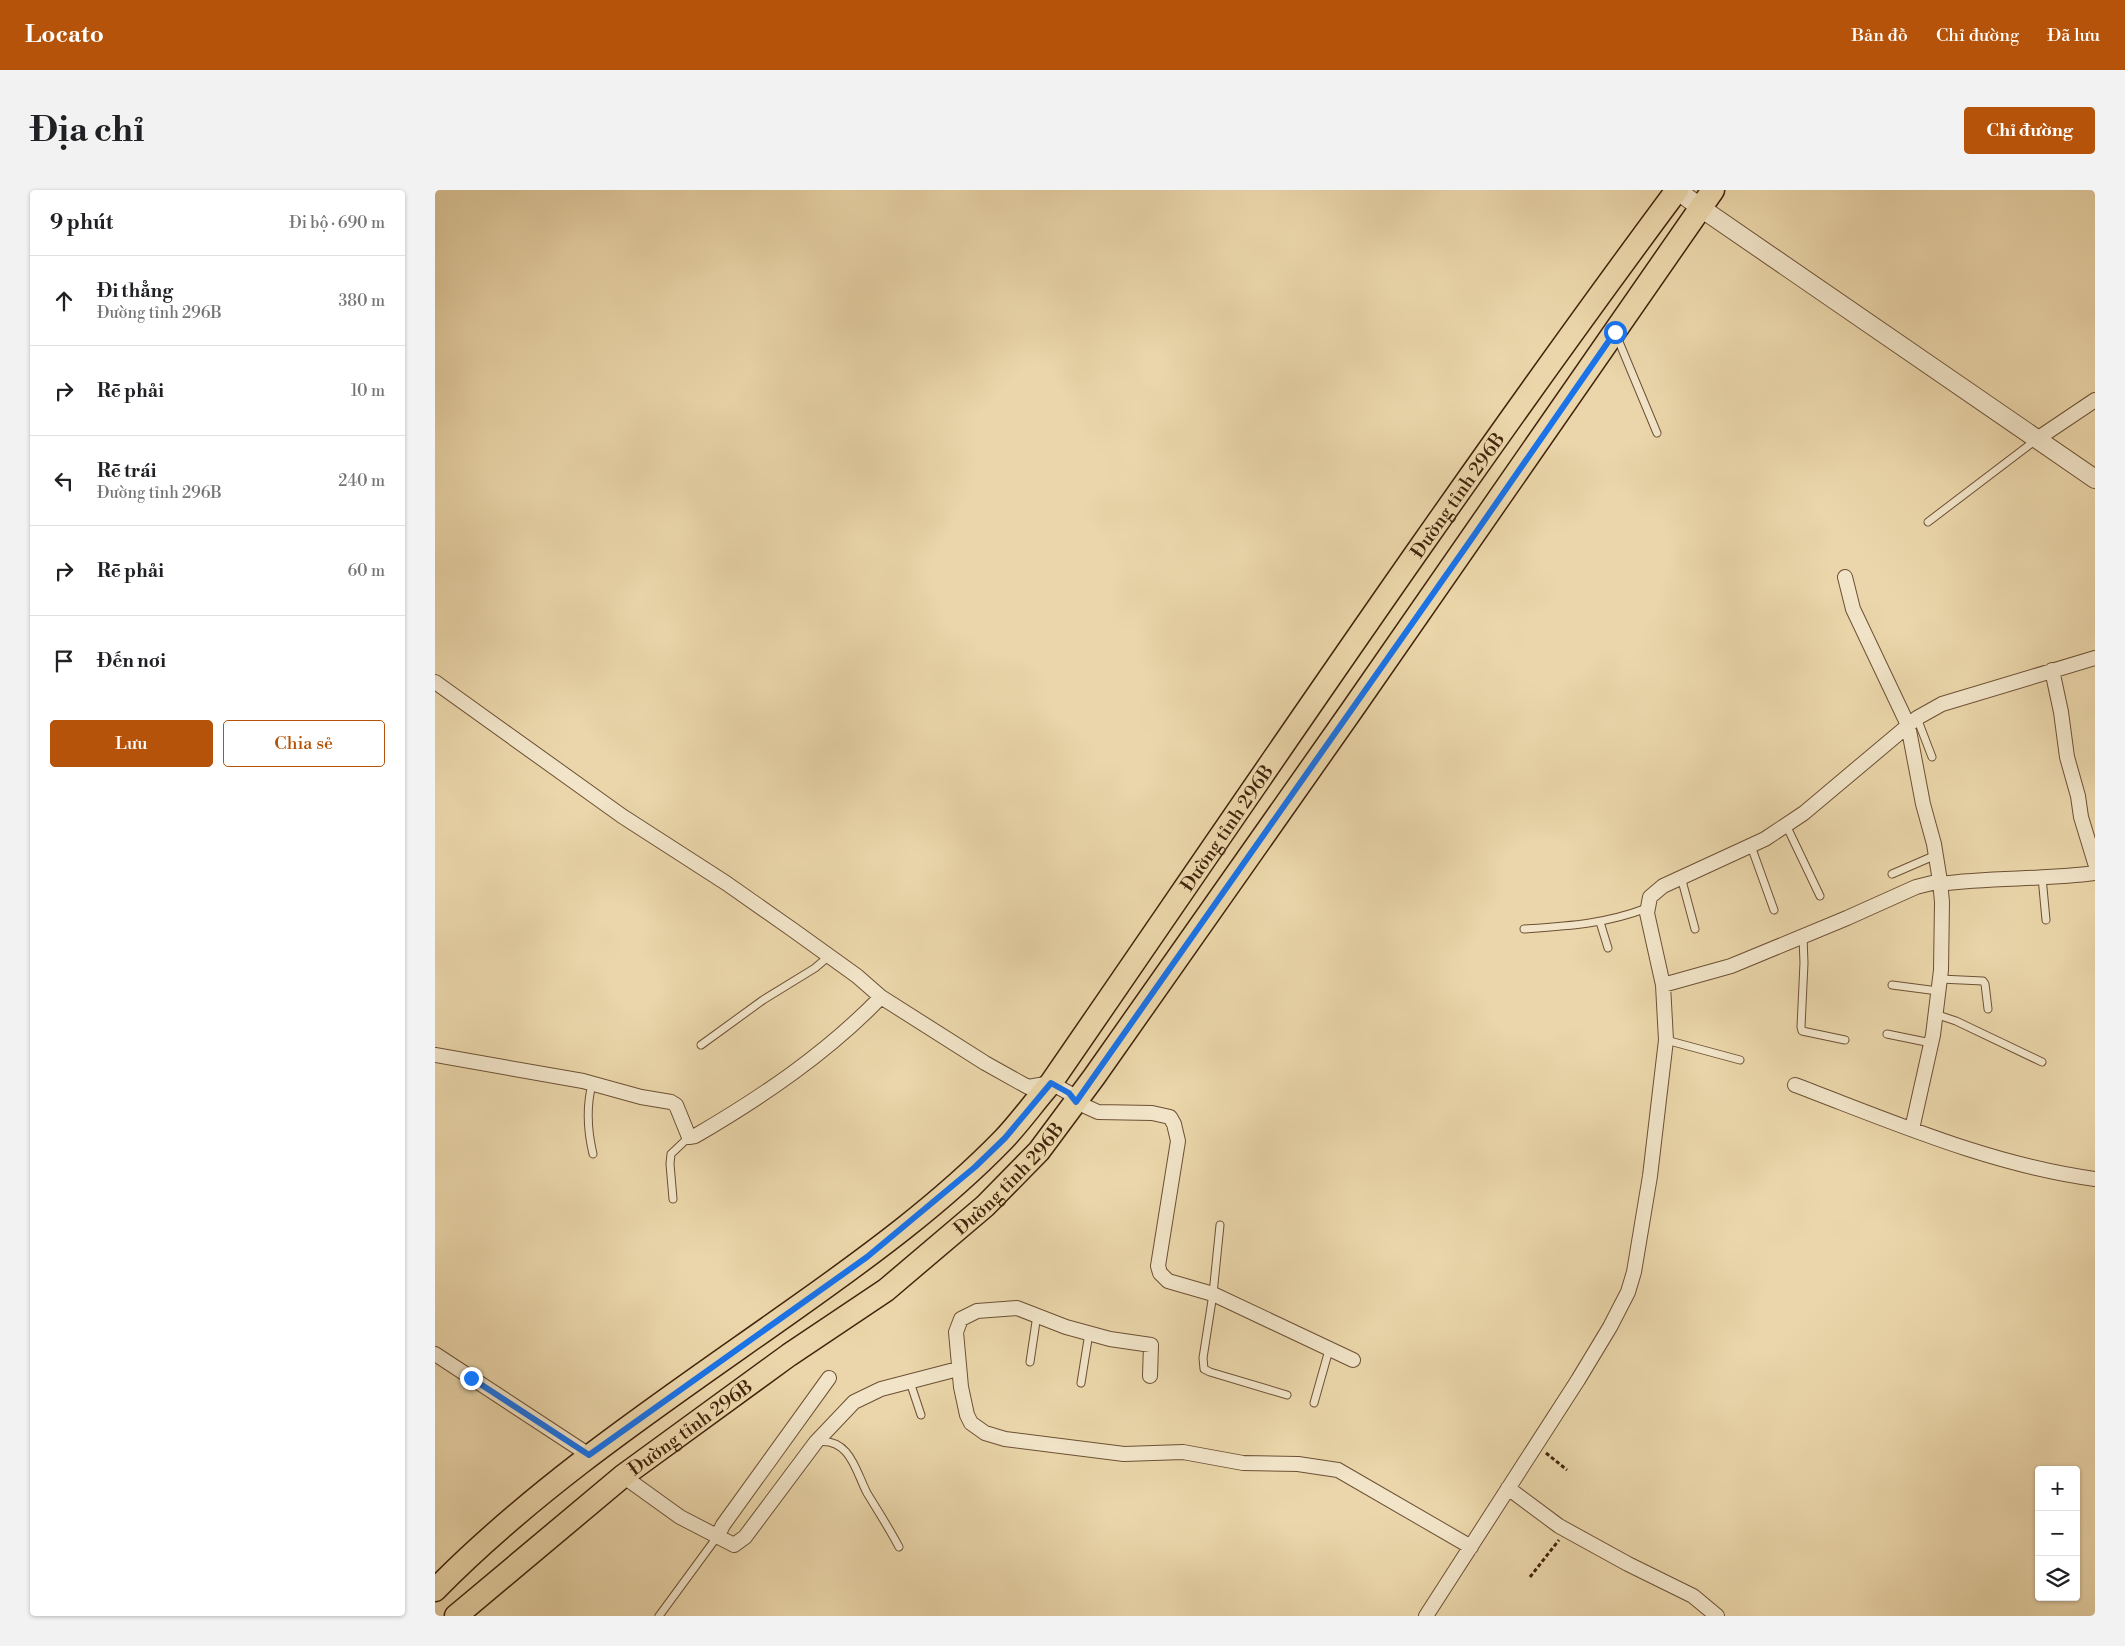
<!DOCTYPE html>
<html lang="vi">
<meta charset="utf-8">
<style>
:root{--surface:#fff;--page:#f2f2f2;--text:#202124;--muted:#757577;--line:#e0e0e0;--accent:#b45309}
body{margin:0;font-family:"Libre Bodoni",serif;background:var(--page);color:var(--text)}
.controls{position:absolute;right:15px;bottom:15px;display:grid;overflow:hidden;border-radius:5px;box-shadow:0 1px 4px #0004}
.controls button{width:45px;height:45px;display:grid;place-items:center;padding:0;border:0;border-bottom:1px solid var(--line);background:var(--surface);color:var(--text);font:25px sans-serif}
.stop{position:absolute;width:15px;height:15px;margin:-11px;border:4px solid #1a73e8;border-radius:50%;background:#fff}
.stop.end{background:#1a73e8;border-color:#fff;box-shadow:0 1px 5px #0008}
.list{margin:0;padding:0;list-style:none}
h2{display:flex;justify-content:space-between;align-items:center;height:65px;margin:0;padding:0 20px;font-size:21px}
h2 small{font-size:16px;font-weight:400;color:var(--muted)}
.list li{display:grid;grid-template-columns:32px 1fr auto;gap:15px;align-items:center;box-sizing:border-box;height:90px;padding:0 20px;border-top:1px solid var(--line)}
.list b{display:block;font-size:19px;white-space:nowrap}
.list p{margin:0;font-size:16px;white-space:nowrap;color:var(--muted)}
.list em{font-size:16px;font-style:normal;color:var(--muted)}
.actions{display:flex;gap:10px;padding:15px 20px}
.actions a{flex:1;padding:11px 0;border:1px solid var(--accent);border-radius:5px;text-align:center;font-size:18px;color:var(--accent)}
.actions .main{background:var(--accent);color:#fff}
.icon{flex:none;width:28px;height:28px;fill:none;stroke:currentColor;stroke-width:2;stroke-linecap:round;stroke-linejoin:round}
.map{position:relative;flex:none;width:1660px;height:1426px;overflow:hidden;border-radius:5px}
header{display:flex;align-items:center;gap:30px;box-sizing:border-box;height:70px;padding:0 25px;background:var(--accent);color:#fff}
header strong{font-size:24px}
nav{display:flex;gap:28px;margin-inline-start:auto;font-size:18px}
.intro{display:flex;align-items:center;justify-content:space-between;box-sizing:border-box;height:120px;padding:0 30px}
h1{margin:0;font-size:35px}
.button{padding:12px 22px;border-radius:5px;background:var(--accent);color:#fff;font-size:18px;font-weight:700}
main{display:flex;gap:30px;padding:0 30px}
aside{flex:1;background:var(--surface);border-radius:5px;box-shadow:0 1px 4px #0004}
.map>svg:first-child{display:block}
</style>
<header>
<strong>Locato</strong>
<nav><a>Bản đồ</a><a>Chỉ đường</a><a>Đã lưu</a></nav>
</header>
<div class="intro"><h1>Địa chỉ</h1><a class="button">Chỉ đường</a></div>
<main>
<aside>
<h2>9 phút<small>Đi bộ · 690 m</small></h2>
<ul class="list">
<li><svg class="icon" aria-label="ahead" viewBox="0 0 24 24"><path d="M12 20V5M6 11l6-6 6 6"/></svg><div><b>Đi thẳng</b><p>Đường tỉnh 296B</p></div><em>380 m</em></li>
<li><svg class="icon" aria-label="right" viewBox="0 0 24 24"><path d="M7 20v-9h11M14 6l5 5-5 5"/></svg><div><b>Rẽ phải</b></div><em>10 m</em></li>
<li><svg class="icon" aria-label="left" viewBox="0 0 24 24"><path d="M17 20v-9H6M10 6l-5 5 5 5"/></svg><div><b>Rẽ trái</b><p>Đường tỉnh 296B</p></div><em>240 m</em></li>
<li><svg class="icon" aria-label="right" viewBox="0 0 24 24"><path d="M7 20v-9h11M14 6l5 5-5 5"/></svg><div><b>Rẽ phải</b></div><em>60 m</em></li>
<li><svg class="icon" aria-label="arrive" viewBox="0 0 24 24"><path d="M6 21V4h12l-3 4 3 4H6"/></svg><div><b>Đến nơi</b></div></li>
</ul>
<div class="actions"><a class="main">Lưu</a><a>Chia sẻ</a></div>
</aside>
<div class="map">
<svg width="1660" height="1426" viewBox="0 0 1660 1426">
<rect width="100%" height="100%" fill="#ead6aa"/>
<filter id="stains"><feTurbulence type="fractalNoise" baseFrequency=".004" numOctaves="4"/><feColorMatrix values="0 0 0 0 .2 0 0 0 0 .09 0 0 0 0 .02 0 0 0 .5 -.17"/></filter>
<radialGradient id="worn" r=".72"><stop offset=".6" stop-color="#630" stop-opacity="0"/><stop offset="1" stop-color="#630" stop-opacity=".3"/></radialGradient>
<g fill="none" stroke-linecap="round" stroke-linejoin="round">
<!-- service casing -->
<g stroke="#6d5034" stroke-width="9">
<path id="service" d="M1182 147 1222 243
M1493 332 1602 249
M1482 528 1497 567
M1351 635 1385 706
M1316 656 1339 720
M1457 684 1501 665
M1246 687 1260 739
M1607 687 1611 730
M1165 732 1173 758
M1089 739C1134 736 1170 734 1212 718
M1368 747 1369 773 1366 837 1367 841 1410 850
M1505 789 1548 791 1550 794 1553 819
M1457 795 1503 801
M1500 824 1521 831 1607 872
M1452 844 1496 853
M1231 850 1305 870
M266 855 328 810 380 778 394 766
M157 894C151 918 152 939 158 964
M238 1009 235 974 236 964 254 947
M785 1035 778 1104 768 1168 769 1179 775 1182 852 1205
M595 1172 602 1125
M475 1192 486 1225
M646 1193 654 1143
M879 1213 894 1160
M382 1252C415 1247 421 1282 432 1303 443 1321 454 1338 464 1357
M224 1426 282 1347"/>
</g>
<!-- minor casing -->
<g stroke="#6d5034" stroke-width="16">
<path id="minor" d="M1602 249 1660 210
M1410 387 1418 419 1473 535 1488 614 1499 654 1505 691 1507 712 1506 780 1498 845 1477 939
M1617 480 1626 522 1632 567 1643 606 1646 627 1660 673
M0 492 187 626 291 693 358 740 422 786 446 807 550 873 593 897 616 893 634 903 641 912 663 922 717 923 735 927 739 934 743 951 723 1076 725 1083 733 1091 778 1104 918 1170
M1505 694C1557 687 1609 690 1660 683
M1228 795 1296 776 1412 728 1481 697 1505 691
M0 865 148 891 206 907 236 912 241 915 254 947 260 946C327 907 392 863 446 807
M1360 895C1458 932 1556 975 1660 989
M0 1164 154 1265
M715 1186 716 1155 675 1149 631 1137 582 1118 542 1121 526 1129 521 1142 526 1197 532 1225 536 1233 550 1243 570 1249 689 1264 748 1262 808 1273 863 1274 903 1280 1036 1357
M188 1286 245 1327 299 1355 310 1347 381 1252 419 1212 446 1199 523 1179
M1073 1298 1124 1336 1193 1374 1258 1406 1282 1426
M282 1347 288 1335 394 1188
M991 1426 1143 1190 1175 1137 1193 1102 1199 1082 1215 986 1231 850 1228 795 1212 723 1215 707 1228 696 1330 649 1369 623 1482 528 1507 514 1660 468"/>
</g>
<!-- tertiary casing -->
<g stroke="#6d5034" stroke-width="20">
<path id="tertiary" d="M1242 0 1266 18 1660 289"/>
</g>
<!-- primary casing -->
<g stroke="#43240c" stroke-width="25">
<g id="primary">
<path id="s1" d="M0 1400C106 1292 237 1206 361 1118 433 1067 507 1013 569 949 586 931 600 911 616 893 822 594 1025 292 1242 0"/>
<path id="s2" d="M21 1426 188 1286 354 1165 451 1100 550 1016 604 961 659 887 917 520 1278 0"/>
</g>
</g>
<!-- path -->
<path stroke="#43240c" stroke-width="3" stroke-dasharray="4 2.5" stroke-linecap="butt" d="M1111 1263 1132 1280
M1095 1387 1124 1350"/>
<!-- service -->
<use href="#service" stroke="#f1e4c8" stroke-width="7"/>
<!-- minor -->
<use href="#minor" stroke="#f1e4c8" stroke-width="14"/>
<!-- tertiary -->
<use href="#tertiary" stroke="#f1e4c8" stroke-width="18"/>
<!-- primary -->
<use href="#primary" stroke="#ead6aa" stroke-width="22"/>
</g>
<g fill="none" stroke-linecap="round" stroke-linejoin="round">
<!-- route -->
<path stroke="#1a73e8" stroke-width="6" d="M36 1188 154 1265 432 1067 540 977 570 948 616 893 634 903 641 912 1033 354 1180 142"/>
</g>
<g text-anchor="middle" stroke-width="5" stroke-linejoin="round" paint-order="stroke">
<!-- street labels -->
<g font-size="19" fill="#43240c" stroke="#f1e4c8">
<text dy="7" stroke="none"><textPath href="#s1" startOffset="1515">Đường tỉnh 296B</textPath></text>
<text dy="7" stroke="none"><textPath href="#s1" startOffset="1110">Đường tỉnh 296B</textPath></text>
<text dy="7" stroke="none"><textPath href="#s2" startOffset="706">Đường tỉnh 296B</textPath></text>
<text dy="7" stroke="none"><textPath href="#s2" startOffset="301">Đường tỉnh 296B</textPath></text>
</g>
</g>
<rect width="100%" height="100%" filter="url(#stains)"/>
<rect width="100%" height="100%" fill="url(#worn)"/>
</svg>
<div class="controls">
<button>+</button>
<button>−</button>
<button><svg class="icon" aria-label="layers" viewBox="0 0 24 24"><path d="M12 4l9 5-9 5-9-5zM3 14l9 5 9-5"/></svg></button>
</div>
<div class="stop" style="left:1180px;top:142px"></div>
<div class="stop end" style="left:36px;top:1188px"></div>
</div>
</main>
